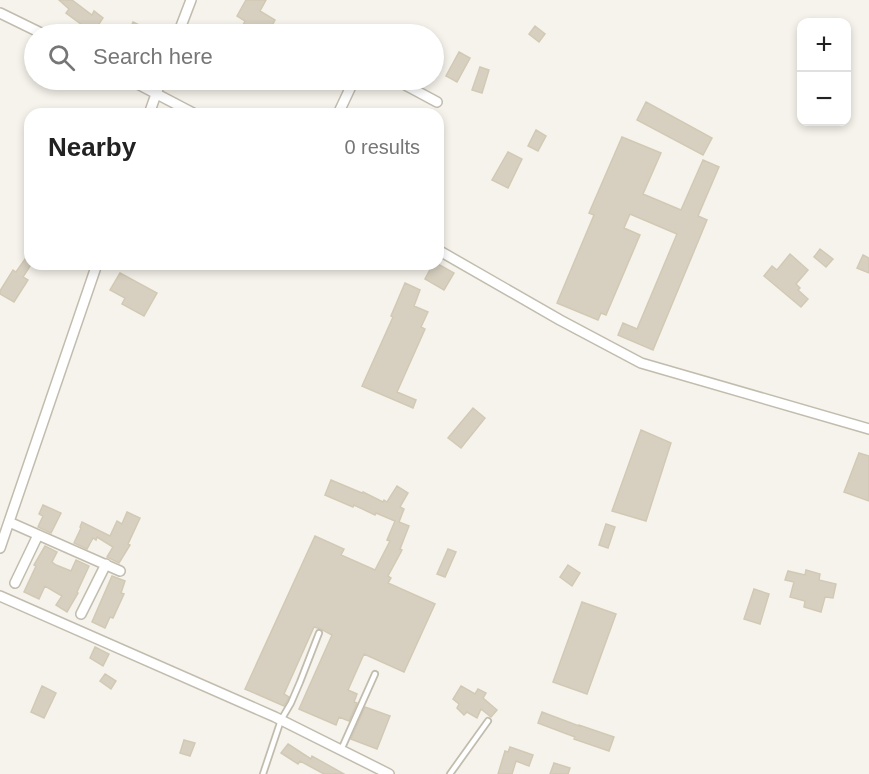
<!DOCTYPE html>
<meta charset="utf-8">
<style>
:root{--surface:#fff;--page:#f6f6f6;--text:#222;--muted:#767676;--line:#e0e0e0}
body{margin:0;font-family:Arial,sans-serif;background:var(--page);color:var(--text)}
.controls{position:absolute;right:18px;top:18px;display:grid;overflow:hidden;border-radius:12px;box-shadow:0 3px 9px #0003}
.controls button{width:54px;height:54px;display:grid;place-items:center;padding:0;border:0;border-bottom:2px solid var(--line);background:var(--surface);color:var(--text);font:30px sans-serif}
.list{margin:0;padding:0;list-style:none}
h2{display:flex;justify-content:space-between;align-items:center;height:78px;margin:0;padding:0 24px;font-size:26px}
h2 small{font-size:20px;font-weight:400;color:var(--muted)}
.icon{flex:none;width:33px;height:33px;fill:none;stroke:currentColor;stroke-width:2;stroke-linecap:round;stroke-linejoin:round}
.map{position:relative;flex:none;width:869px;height:774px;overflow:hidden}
.search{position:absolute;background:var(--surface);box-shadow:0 3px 9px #0003;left:24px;top:24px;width:420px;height:66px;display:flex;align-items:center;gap:15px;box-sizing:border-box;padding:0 21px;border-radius:33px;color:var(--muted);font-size:22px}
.panel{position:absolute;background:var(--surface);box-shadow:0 3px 9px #0003;left:24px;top:108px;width:420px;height:162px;border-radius:18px}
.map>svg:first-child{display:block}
</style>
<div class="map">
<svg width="869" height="774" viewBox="0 0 869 774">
<rect width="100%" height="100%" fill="#f5f3eb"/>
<!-- building -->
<path fill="#d7d0c1" stroke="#d2c9b4" stroke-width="1.5" d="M59 0H72L92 15 94 11 103 18 93 33 66 13 69 9Z
M246 0H266L260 11 275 20 268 33 254 25 251 30 243 25 245 21 237 16Z
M133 22 157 34H136L129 31Z
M535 26 545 34 539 42 529 34Z
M459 52 470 58 457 82 446 76Z
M480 67 489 70 482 93 472 90Z
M646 102 712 138 703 155 637 120Z
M536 130 546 136 538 151 528 146Z
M622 137 661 153 643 194 681 210 703 160 719 167 698 216 707 220 653 350 618 335 623 323 637 329 677 234 630 214 624 228 640 235 606 315 601 313 598 320 557 303 594 215 589 213Z
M508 152 522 159 508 188 492 180Z
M820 249 833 259 826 267 814 257Z
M30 252V266L23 277 28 280 14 302 0 294V291L13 270 16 272Z
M790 254 808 270 796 284 800 288 798 290 808 299 801 307 764 276 772 266 777 270Z
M863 255 869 258V273L857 268Z
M433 264H438L454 273 444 290 425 279Z
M120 273 157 293 144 316 122 304 125 298 110 290Z
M405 283 420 290 414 306 428 312 421 327 425 329 397 392 416 400 413 408 362 386 393 317 391 316Z
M473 408 485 418 461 448 448 438Z
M641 430 671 443 646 521 612 511Z
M859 453 869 456V501L844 492Z
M331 480 362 493 363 492 383 502 384 500 387 502 397 486 408 493 400 507 404 509 399 522 409 526 400 549 402 550 388 576 391 578 388 583 435 604 404 672 364 654 348 690 357 694 354 702 357 703 349 721 339 717 336 725 299 709 332 635 321 629 314 627 284 694 289 697 284 706 245 689 315 536 344 549 341 555 375 570 390 541 387 540 395 521 376 513 375 515 354 505 353 507 325 495Z
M43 505 61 513 51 533 38 527 43 516 39 514Z
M127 512 140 518 128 544 130 545 119 563 107 557 113 547 97 537 96 540 93 538 87 549 74 543 81 528 80 527 82 522 110 536 117 521 122 524Z
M606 524 615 527 608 548 599 545Z
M45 546 57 552 52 562 56 565 71 571 76 560 89 566 77 592 78 593 67 612 56 605 62 596 45 586 39 599 24 592 36 566 34 565Z
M448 549 456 552 445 577 437 574Z
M568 565 580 573 572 586 560 577Z
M806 570 820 574 819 580 836 584 833 598 825 597 821 612 804 607 805 601 790 597 794 582 785 580 788 571 805 575Z
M112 576 125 581 121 593 124 594 113 618 110 617 105 628 92 622Z
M754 589 769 594 760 624 744 619Z
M582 602 616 614 587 694 553 682Z
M95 647 109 654 103 666 90 658Z
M105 674 116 681 111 689 100 681Z
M42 686 56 693 44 718 31 712Z
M461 686 475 694 478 689 486 693 483 698 497 710 491 717 481 709 477 718 467 712 464 715 457 708 459 704 453 699Z
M365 707 390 716 377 749 351 739Z
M542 712 579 726V725L614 737 609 751 574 739 575 737 538 723Z
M184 740 195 743 190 756 180 753Z
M288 744 311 759 312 756 344 774H324L300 761 298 764 281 753Z
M510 747 533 755 529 766 516 761 512 774H498L505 751 508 752Z
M554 763 570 768 568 774H550Z"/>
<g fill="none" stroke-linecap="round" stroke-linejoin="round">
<!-- service casing -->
<g stroke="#c1bcae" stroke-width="8">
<path id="service" d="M341 750 375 674
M263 774 281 720 291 703 300 682 319 633
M450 774 488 721"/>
</g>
<!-- minor casing -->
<g stroke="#c1bcae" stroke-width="12">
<path id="minor" d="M0 13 43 34
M178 34 191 0
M130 80 195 114
M396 80 437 102
M149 114 161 80
M338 114 354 80
M438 250 560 320 641 363 869 429
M9 522 120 571
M0 548 97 264
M15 583 38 535
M0 596 275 717 389 774
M81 614 106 564"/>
</g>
<!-- service -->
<use href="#service" stroke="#fff" stroke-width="4.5"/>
<!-- minor -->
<use href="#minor" stroke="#fff" stroke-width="9"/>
</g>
</svg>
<div class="controls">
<button>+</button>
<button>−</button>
</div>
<div class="search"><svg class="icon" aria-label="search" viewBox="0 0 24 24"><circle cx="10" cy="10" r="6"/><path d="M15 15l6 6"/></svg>Search here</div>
<section class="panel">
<h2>Nearby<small>0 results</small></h2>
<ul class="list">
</ul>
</section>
</div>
